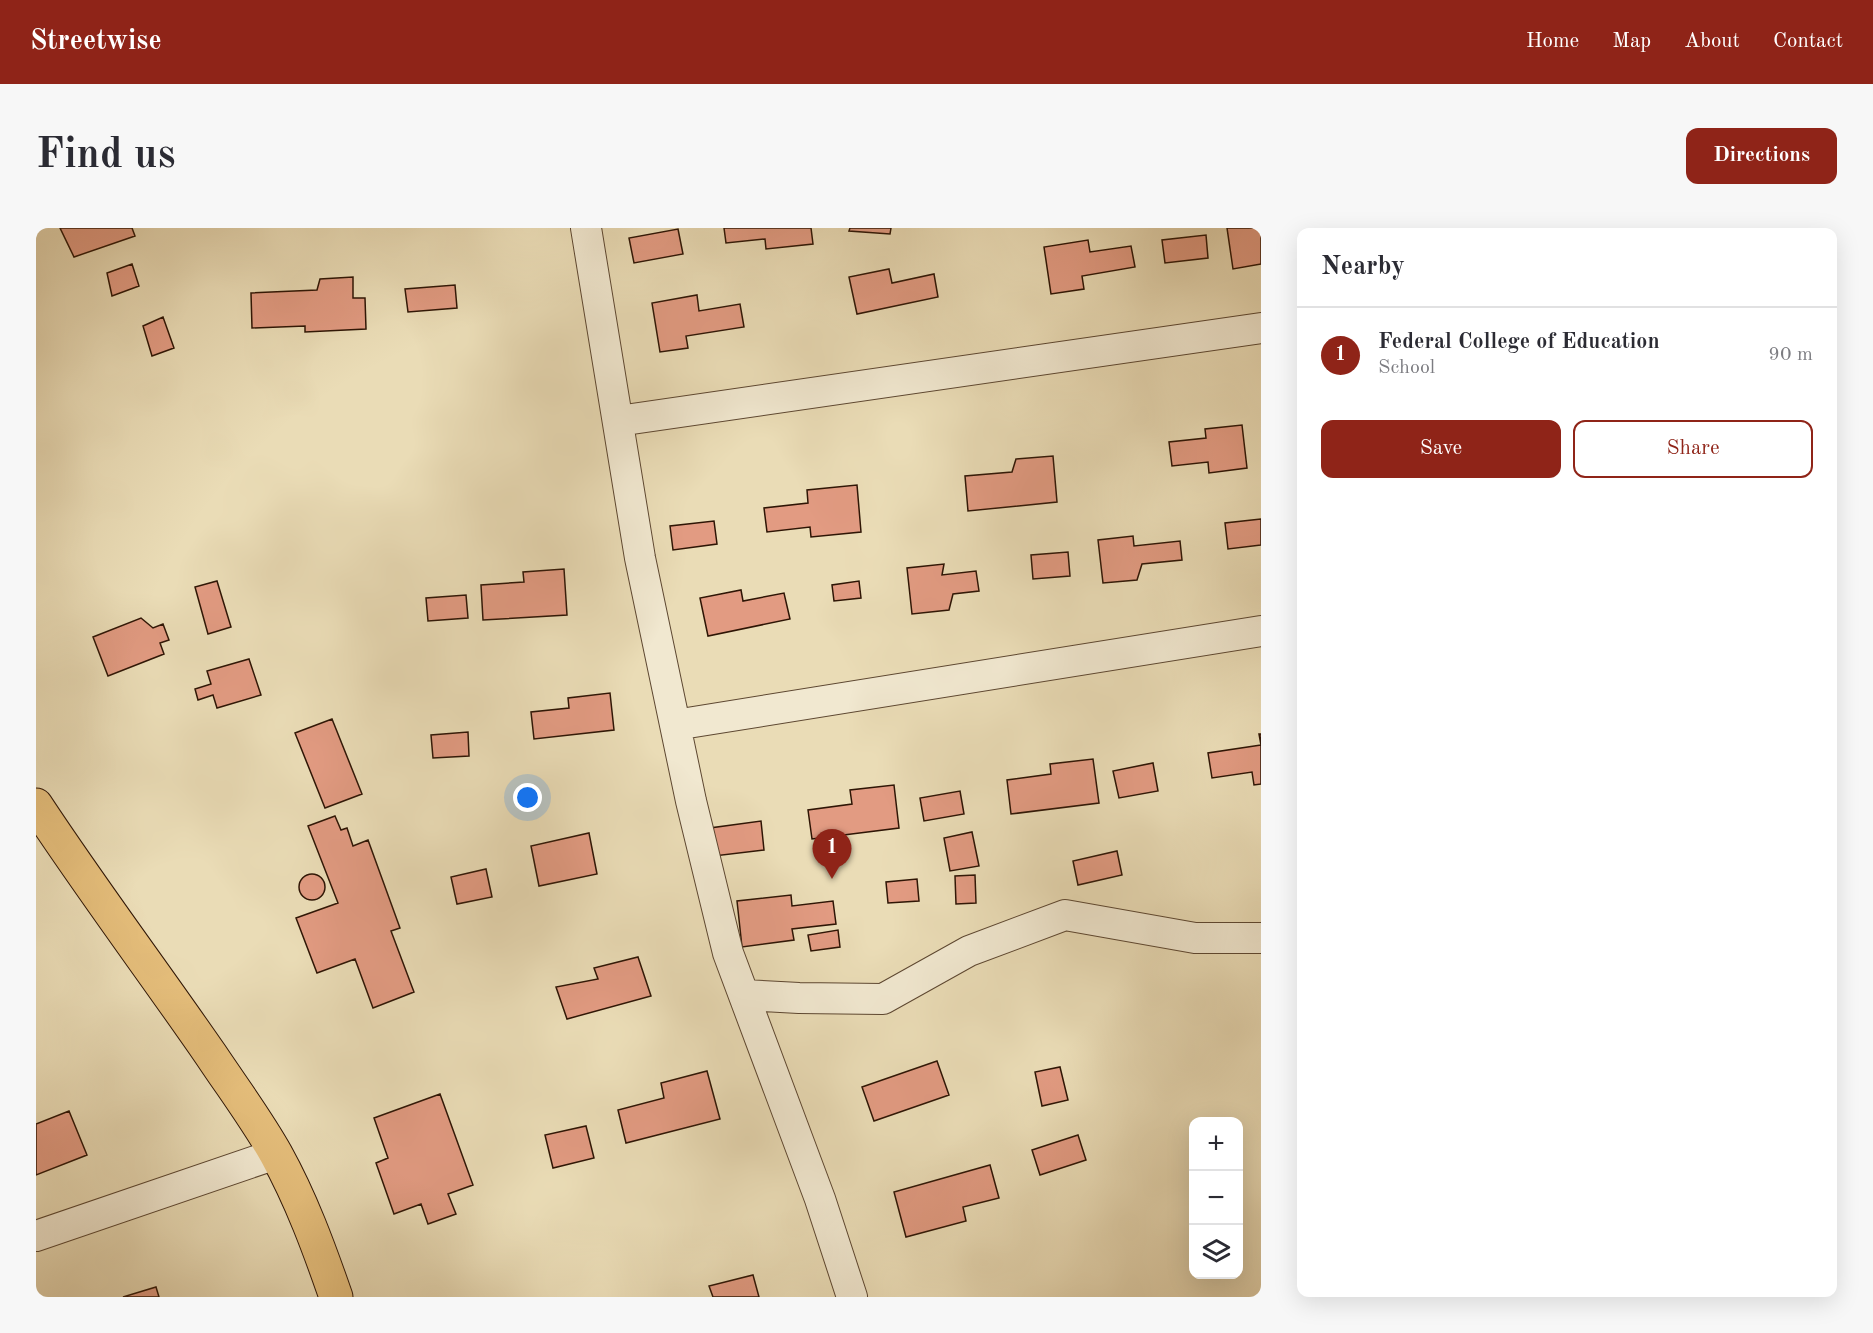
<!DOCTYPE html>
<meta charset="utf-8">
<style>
:root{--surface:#fff;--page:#f7f7f7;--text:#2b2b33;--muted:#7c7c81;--line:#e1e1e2;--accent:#8f2418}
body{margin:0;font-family:"Old Standard TT",serif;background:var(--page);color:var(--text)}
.controls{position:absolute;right:18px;bottom:18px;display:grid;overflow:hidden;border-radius:12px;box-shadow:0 6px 24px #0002}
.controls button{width:54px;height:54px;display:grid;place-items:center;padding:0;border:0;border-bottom:2px solid var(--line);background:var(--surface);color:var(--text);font:30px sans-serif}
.you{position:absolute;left:492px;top:570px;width:21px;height:21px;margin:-15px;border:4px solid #fff;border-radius:50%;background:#1a73e8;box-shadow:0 0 0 9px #1a73e833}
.badge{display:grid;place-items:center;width:39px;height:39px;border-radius:50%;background:var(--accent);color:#fff;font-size:20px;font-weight:700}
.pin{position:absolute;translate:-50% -50px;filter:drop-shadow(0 2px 3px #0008)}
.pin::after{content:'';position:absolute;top:32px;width:21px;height:18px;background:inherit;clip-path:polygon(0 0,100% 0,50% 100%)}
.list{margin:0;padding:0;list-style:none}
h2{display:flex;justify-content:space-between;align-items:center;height:78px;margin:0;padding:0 24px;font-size:26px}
h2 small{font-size:20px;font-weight:400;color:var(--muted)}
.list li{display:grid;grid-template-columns:39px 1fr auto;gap:18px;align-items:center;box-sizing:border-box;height:96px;padding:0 24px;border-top:2px solid var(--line)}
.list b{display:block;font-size:22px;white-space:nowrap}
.list p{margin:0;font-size:20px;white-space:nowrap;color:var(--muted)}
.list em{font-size:20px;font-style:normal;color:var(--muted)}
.actions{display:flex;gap:12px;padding:18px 24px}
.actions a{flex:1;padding:14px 0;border:2px solid var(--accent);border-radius:12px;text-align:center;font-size:21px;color:var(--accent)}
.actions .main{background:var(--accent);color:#fff}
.icon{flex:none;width:33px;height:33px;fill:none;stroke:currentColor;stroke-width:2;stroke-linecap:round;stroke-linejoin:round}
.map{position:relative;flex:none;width:1225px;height:1069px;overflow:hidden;border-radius:12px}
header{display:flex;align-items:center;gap:36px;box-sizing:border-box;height:84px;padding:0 30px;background:var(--accent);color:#fff}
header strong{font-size:28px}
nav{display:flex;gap:33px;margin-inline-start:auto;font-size:21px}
.intro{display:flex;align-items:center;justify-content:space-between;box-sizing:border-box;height:144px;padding:0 36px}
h1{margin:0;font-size:42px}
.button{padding:15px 27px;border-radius:12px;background:var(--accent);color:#fff;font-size:21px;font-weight:700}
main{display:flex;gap:36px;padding:0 36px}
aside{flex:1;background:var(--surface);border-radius:12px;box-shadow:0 6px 24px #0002}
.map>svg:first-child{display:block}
</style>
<header>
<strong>Streetwise</strong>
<nav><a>Home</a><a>Map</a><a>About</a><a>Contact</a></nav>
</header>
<div class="intro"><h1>Find us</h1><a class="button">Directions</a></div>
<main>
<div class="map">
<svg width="1225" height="1069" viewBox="0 0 1225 1069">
<rect width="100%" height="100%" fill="#eadcb6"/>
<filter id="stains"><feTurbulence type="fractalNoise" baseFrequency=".00333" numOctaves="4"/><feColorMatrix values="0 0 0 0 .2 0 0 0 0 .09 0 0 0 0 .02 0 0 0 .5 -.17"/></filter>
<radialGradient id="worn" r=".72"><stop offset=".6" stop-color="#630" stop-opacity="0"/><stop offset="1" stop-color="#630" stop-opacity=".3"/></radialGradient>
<!-- building -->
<path fill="#e29b82" stroke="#2e1505" stroke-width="1.5" d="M24 0H96L99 8 38 29Z
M688 0H775L777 16 730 21 729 11 690 15Z
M814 0H855L854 6 813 3Z
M1191 0H1225V36L1197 41Z
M642 1 647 26 598 35 593 10Z
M1170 7 1172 30 1129 35 1126 12Z
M1052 12 1054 24 1095 18 1099 39 1046 48 1048 61 1015 66 1008 19Z
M96 36 103 58 76 68 71 45Z
M853 41 856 55 898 46 902 69 821 86 813 49Z
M317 49V70H329L330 101 269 104V98L216 100 215 65 281 62 284 51Z
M419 57 421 80 372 84 369 61Z
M661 67 663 83 704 76 708 99 650 108 652 120 624 124 616 75Z
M127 89 138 120 116 128 107 98Z
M1206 197 1211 240 1173 245 1172 234 1136 238 1133 214 1170 210 1169 201Z
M1017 228 1021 274 932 283 929 248 976 244 980 231Z
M821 257 825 304 775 309 774 299 731 304 728 280 772 275 771 262Z
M1225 291V317L1192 321 1189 295Z
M678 293 681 316 637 322 634 298Z
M1097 308 1098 318 1144 313 1146 332 1106 336 1101 352 1067 355 1062 312Z
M1032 324 1034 348 997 351 995 327Z
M908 336 906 347 940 343 943 363 917 366 913 382 876 386 871 340Z
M528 341 531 387 447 392 445 357 488 354 487 344Z
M181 353 195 399 172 406 159 359Z
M823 353 825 370 798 373 796 357Z
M705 362 707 373 748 365 754 391 672 408 664 370Z
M430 367 432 390 392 393 390 370Z
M105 390 117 400 127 396 133 412 124 415 128 426 72 448 57 409Z
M213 431 225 467 181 480 177 467 162 472 159 461 175 456 171 443Z
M574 465 578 502 498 511 495 484 533 480 532 470Z
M296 491 326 566 289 580 259 505Z
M432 504 433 528 397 530 395 507Z
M1223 506H1225V556L1218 557 1216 544 1176 550 1172 525 1225 517Z
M1057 531 1063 575 975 586 971 552 1015 546 1014 536Z
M1117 535 1122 563 1083 570 1077 543Z
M858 557 863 600 776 611 772 582 816 576 814 562Z
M924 563 928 586 888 593 884 570Z
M299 588 305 602 311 600 317 618 332 612 364 700 355 703 378 764 337 780 319 731 281 745 260 690 302 675 272 598Z
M725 593 728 622 678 628 674 600Z
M936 604 943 638 914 643 908 610Z
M553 605 561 646 503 658 495 618Z
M1081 623 1086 647 1042 657 1037 633Z
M450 641 456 669 421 676 415 649Z
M263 659a13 13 0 1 1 26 0a13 13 0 1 1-26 0Z
M939 647 940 675 920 676 919 648Z
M881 651 883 673 852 675 850 654Z
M755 667 756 678 797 673 800 696 756 701 758 712 706 719 701 673Z
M802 702 804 719 775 723 772 707Z
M602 729 615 768 531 791 520 759 562 751 558 740Z
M901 833 913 867 838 893 826 859Z
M1024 839 1032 872 1006 878 999 844Z
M671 843 684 891 590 915 582 882 628 870 625 855Z
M404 866 437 957 412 966 420 986 392 996 385 976 358 986 340 935 352 930 338 890Z
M33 883 51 927 0 947V896Z
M550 898 558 930 517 940 509 907Z
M1042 907 1050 932 1004 947 996 922Z
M954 937 963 970 927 979 930 993 870 1009 858 964Z
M717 1047 723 1069H677L673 1058Z
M120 1059 123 1069H87Z"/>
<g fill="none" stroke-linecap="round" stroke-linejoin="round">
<!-- minor casing -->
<g stroke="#5d4731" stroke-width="32">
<path id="minor" d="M550 0 604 330 655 573 692 725 784 971 816 1069
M582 193 1225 100
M639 497 1225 403
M708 767 763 770 847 771 933 723 1029 687 1159 710H1225
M0 1008 240 926"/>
</g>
<!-- major casing -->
<g stroke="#2e1505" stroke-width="35">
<path id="major" d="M0 577C56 662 117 743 175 827 197 860 221 892 240 926 265 971 283 1020 300 1069"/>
</g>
<!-- minor -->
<use href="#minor" stroke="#f1e8d0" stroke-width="30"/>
<!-- major -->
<use href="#major" stroke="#e5be7b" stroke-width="33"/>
</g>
<rect width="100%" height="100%" filter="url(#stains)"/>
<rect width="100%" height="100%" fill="url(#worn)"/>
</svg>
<div class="controls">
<button>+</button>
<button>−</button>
<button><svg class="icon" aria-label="layers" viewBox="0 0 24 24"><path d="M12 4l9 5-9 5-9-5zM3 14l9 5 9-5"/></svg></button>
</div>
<div class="you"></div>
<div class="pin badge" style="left:796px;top:651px">1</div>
</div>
<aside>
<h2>Nearby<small></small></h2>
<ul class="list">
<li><span class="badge">1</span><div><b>Federal College of Education</b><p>School</p></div><em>90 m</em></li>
</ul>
<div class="actions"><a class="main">Save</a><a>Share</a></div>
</aside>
</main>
